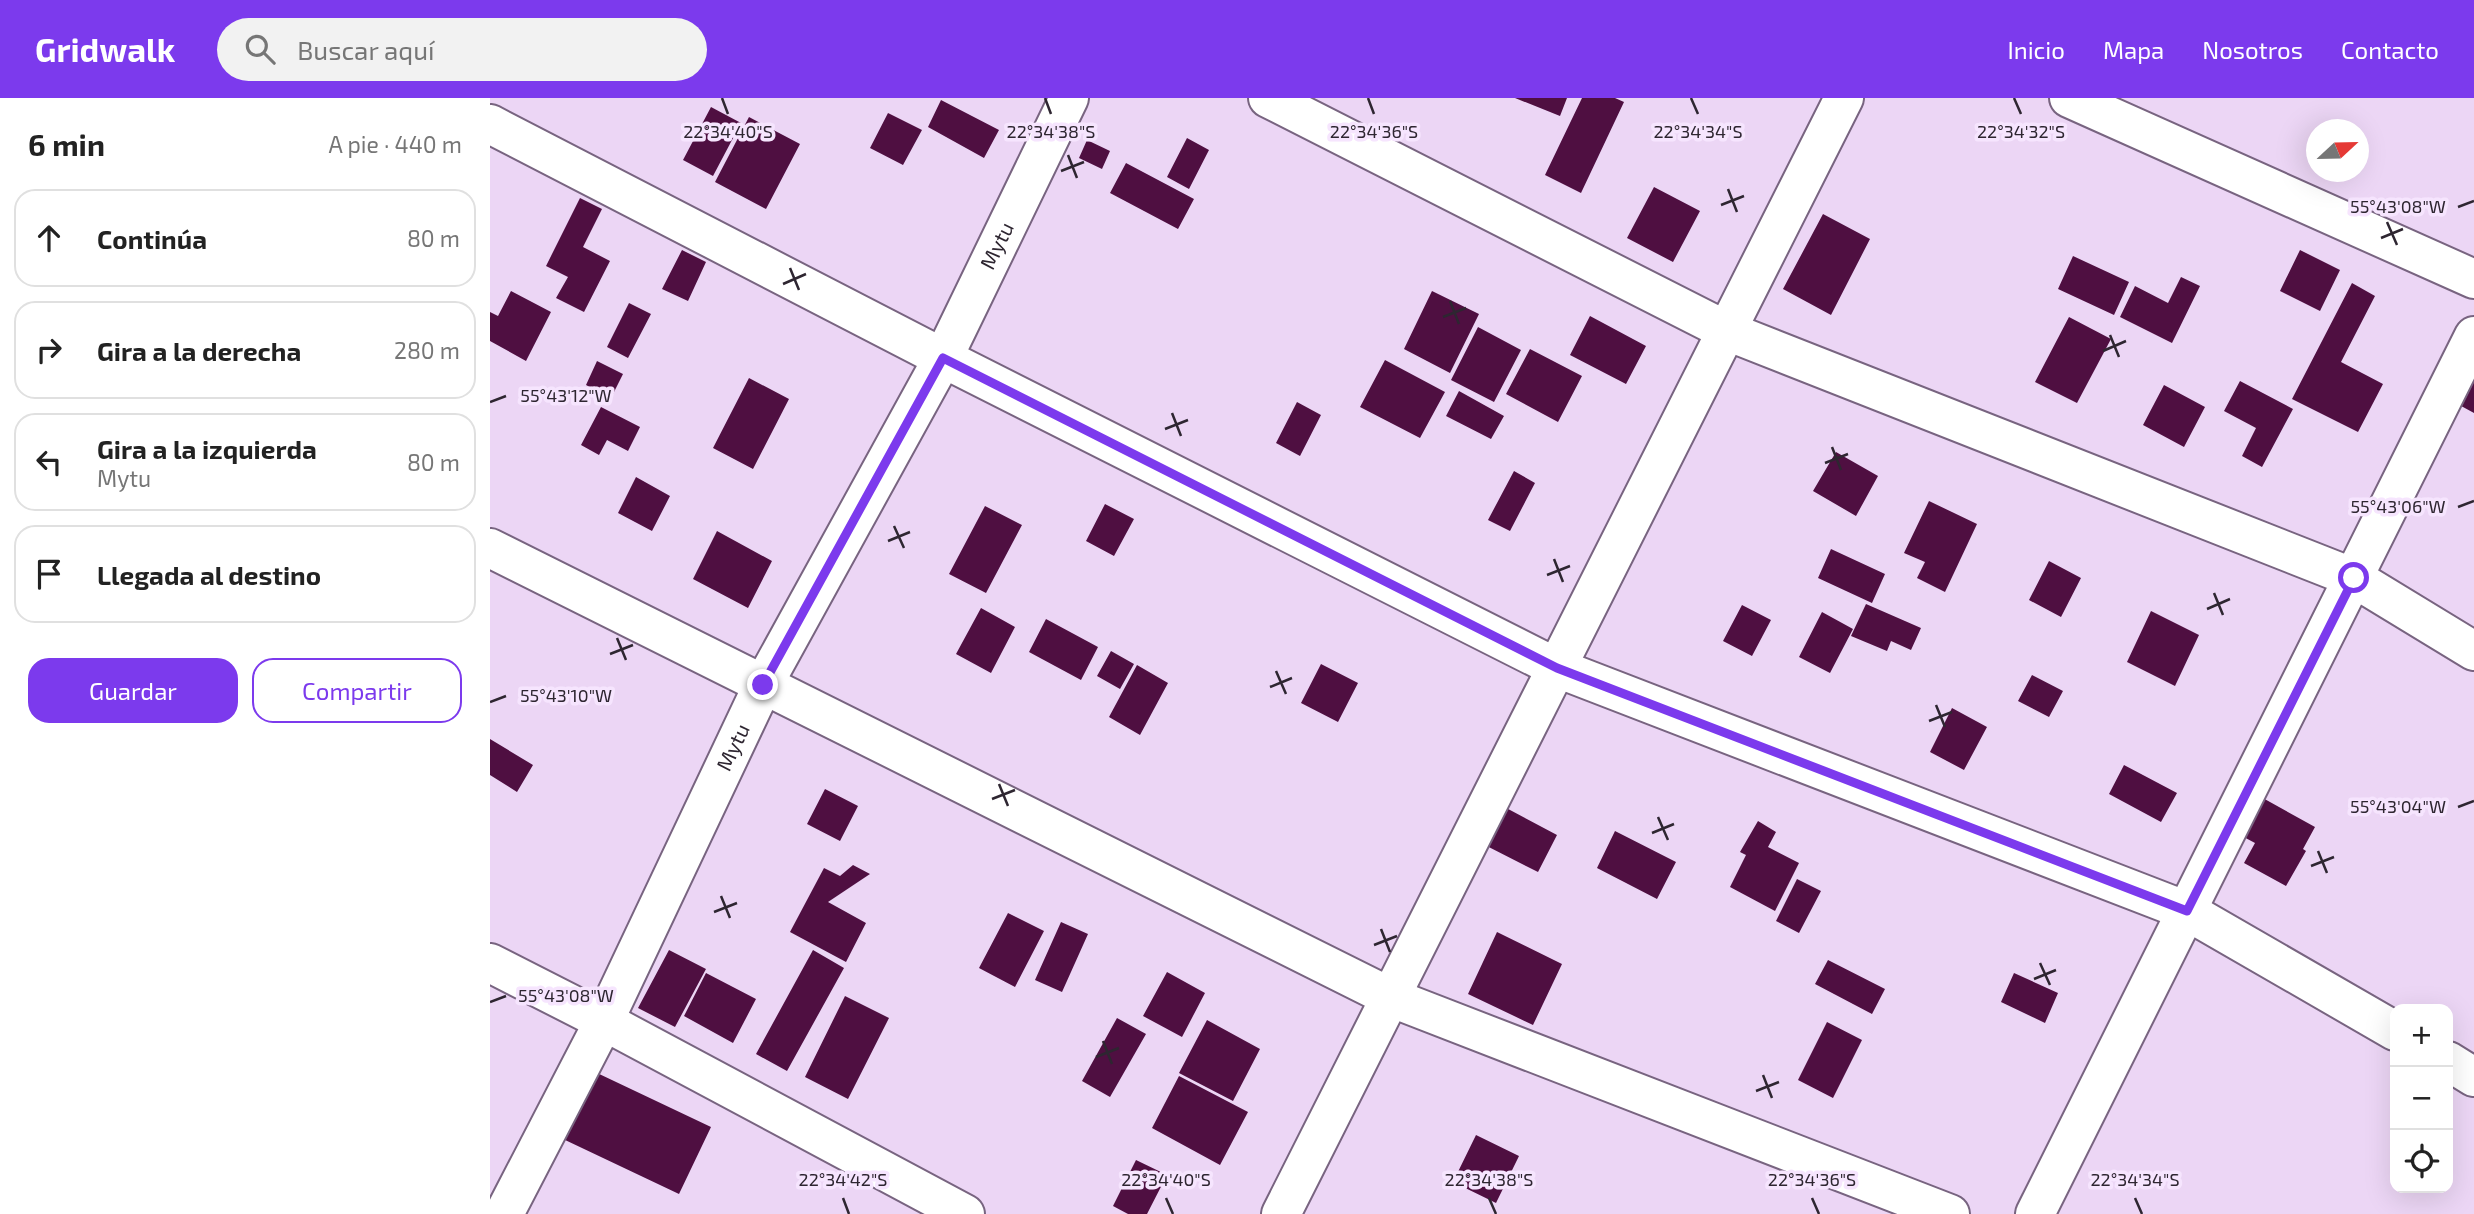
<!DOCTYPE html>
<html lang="es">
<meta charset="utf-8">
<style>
:root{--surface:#fff;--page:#f2f2f2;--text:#222;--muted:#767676;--line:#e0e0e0;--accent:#7c3aed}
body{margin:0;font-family:"Exo 2",sans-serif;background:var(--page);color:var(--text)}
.controls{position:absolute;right:21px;bottom:21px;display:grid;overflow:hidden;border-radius:14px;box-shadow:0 7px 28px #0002}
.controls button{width:63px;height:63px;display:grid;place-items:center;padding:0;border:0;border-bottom:2px solid var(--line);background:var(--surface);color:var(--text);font:35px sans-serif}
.compass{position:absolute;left:1816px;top:21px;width:63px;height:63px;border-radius:50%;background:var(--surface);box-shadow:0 7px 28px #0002;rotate:68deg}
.stop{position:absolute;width:21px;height:21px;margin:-16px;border:5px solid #7c3aed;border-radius:50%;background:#fff}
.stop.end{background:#7c3aed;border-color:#fff;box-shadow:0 2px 7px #0008}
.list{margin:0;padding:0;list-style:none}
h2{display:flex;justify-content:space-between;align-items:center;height:91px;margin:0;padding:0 28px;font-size:30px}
h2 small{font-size:23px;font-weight:400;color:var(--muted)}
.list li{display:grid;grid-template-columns:46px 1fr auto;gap:21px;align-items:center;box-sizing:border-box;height:98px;margin:0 14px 14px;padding:0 14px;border:2px solid var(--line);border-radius:21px}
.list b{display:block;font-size:26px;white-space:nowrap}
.list p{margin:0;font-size:23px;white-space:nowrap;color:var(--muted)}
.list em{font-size:23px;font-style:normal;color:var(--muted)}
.actions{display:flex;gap:14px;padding:21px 28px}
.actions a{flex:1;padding:16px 0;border:2px solid var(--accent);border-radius:21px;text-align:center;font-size:24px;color:var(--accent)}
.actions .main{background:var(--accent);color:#fff}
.icon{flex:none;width:38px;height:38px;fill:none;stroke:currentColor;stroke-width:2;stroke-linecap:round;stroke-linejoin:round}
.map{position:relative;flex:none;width:1984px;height:1116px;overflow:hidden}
header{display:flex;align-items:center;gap:42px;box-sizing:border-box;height:98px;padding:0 35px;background:var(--accent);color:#fff}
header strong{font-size:33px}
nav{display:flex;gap:38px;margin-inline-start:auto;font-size:24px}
.search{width:490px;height:63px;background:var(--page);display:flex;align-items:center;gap:18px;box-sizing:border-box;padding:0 24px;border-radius:38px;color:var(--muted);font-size:26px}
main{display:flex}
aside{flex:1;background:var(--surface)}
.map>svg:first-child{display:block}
</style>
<header>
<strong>Gridwalk</strong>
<div class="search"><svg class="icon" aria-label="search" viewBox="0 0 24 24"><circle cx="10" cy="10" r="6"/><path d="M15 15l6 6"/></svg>Buscar aquí</div>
<nav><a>Inicio</a><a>Mapa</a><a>Nosotros</a><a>Contacto</a></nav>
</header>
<main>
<aside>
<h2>6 min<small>A pie · 440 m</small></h2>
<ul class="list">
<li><svg class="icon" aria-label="ahead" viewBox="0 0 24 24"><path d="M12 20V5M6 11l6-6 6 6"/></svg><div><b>Continúa</b></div><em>80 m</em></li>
<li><svg class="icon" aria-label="right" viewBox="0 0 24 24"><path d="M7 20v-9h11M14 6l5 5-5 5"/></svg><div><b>Gira a la derecha</b></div><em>280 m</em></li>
<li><svg class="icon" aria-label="left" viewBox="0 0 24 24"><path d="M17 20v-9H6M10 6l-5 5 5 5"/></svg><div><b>Gira a la izquierda</b><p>Mytu</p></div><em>80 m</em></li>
<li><svg class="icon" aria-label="arrive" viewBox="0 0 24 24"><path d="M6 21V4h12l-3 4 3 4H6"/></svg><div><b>Llegada al destino</b></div></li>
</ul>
<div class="actions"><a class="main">Guardar</a><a>Compartir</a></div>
</aside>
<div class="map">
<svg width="1984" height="1116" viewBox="0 0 1984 1116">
<rect width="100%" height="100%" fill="#ecd6f5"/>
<!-- building -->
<path fill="#4f0f41" d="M1025 0H1077L1070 18Z
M1092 0H1125L1134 4 1091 95 1055 77Z
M451 2 509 32 494 60 438 29Z
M221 9 251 25 223 78 193 62Z
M398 15 432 32 413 67 380 50Z
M259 19 310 46 276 111 225 84Z
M697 40 719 52 699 91 677 79Z
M597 42 620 53 612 71 589 60Z
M636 65 704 101 688 131 620 95Z
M1164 89 1210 113 1183 164 1137 140Z
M90 100 112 111 93 149 120 163 94 214 66 200 78 179 56 168Z
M1333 116 1380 141 1341 217 1293 191Z
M192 152 216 164 198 203 172 191Z
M1810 152 1850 172 1830 213 1790 193Z
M1583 158 1639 184 1624 217 1568 191Z
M1691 179 1710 188 1682 245 1630 219 1645 188 1678 205Z
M1862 185 1885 198 1851 264 1893 286 1868 334 1802 301Z
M21 193 61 214 36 263 0 243V214L8 218Z
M942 193 989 216 960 275 914 251Z
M139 205 161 216 138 260 117 249Z
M1100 218 1156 248 1136 286 1080 257Z
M1579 219 1621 241 1587 305 1545 284Z
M988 229 1031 252 1004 304 961 282Z
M1040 251 1092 278 1068 324 1016 296Z
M895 262 955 294 930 340 870 309Z
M107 263 133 276 121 300 96 287Z
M1984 273V315L1962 303Z
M259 280 299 301 263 371 223 350Z
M1750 283 1803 311 1772 369 1752 358 1766 330 1734 313Z
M1674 287 1715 309 1694 349 1653 327Z
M969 293 1014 318 1001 341 956 318Z
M807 304 831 317 810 358 786 345Z
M111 309 150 329 138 353 117 342 109 357 91 347Z
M1346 354 1388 378 1366 418 1323 393Z
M1024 373 1045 385 1020 433 998 422Z
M146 379 180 398 162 433 128 415Z
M1439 403 1487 426 1455 494 1427 480 1435 464 1414 455Z
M615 406 644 421 624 458 596 443Z
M495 408 532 427 496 495 459 476Z
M227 433 282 463 258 510 203 481Z
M1341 451 1395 476 1382 505 1328 480Z
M1559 463 1591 480 1571 519 1539 502Z
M1376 506 1431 530 1421 552 1401 543 1397 553 1361 538Z
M1252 507 1281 522 1262 558 1233 543Z
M491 510 525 529 501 575 466 556Z
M1661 513 1709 537 1685 588 1637 564Z
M1332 514 1363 531 1340 575 1309 559Z
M556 521 608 549 591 582 539 554Z
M621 553 644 566 630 591 607 578Z
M831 566 868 585 848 624 811 605Z
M647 567 678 585 650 637 619 619Z
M1542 577 1573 593 1559 619 1528 603Z
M1462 610 1497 629 1474 672 1440 654Z
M0 641 43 667 27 694 0 677Z
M1634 667 1687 695 1671 724 1619 696Z
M335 691 368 708 350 743 317 726Z
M1771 699 1825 729 1813 751 1816 753 1796 788 1754 765 1765 745 1750 737Z
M1005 704 1067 737 1048 774 985 742Z
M1268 723 1286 734 1278 749 1309 765 1285 813 1240 789 1256 757 1250 754Z
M1125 733 1186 764 1167 801 1107 770Z
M363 767 380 776 338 804 376 825 356 864 300 834 334 770 350 778Z
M1307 781 1331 793 1309 835 1286 823Z
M518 815 554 833 525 889 489 870Z
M571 824 598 836 572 894 545 882Z
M1007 834 1072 866 1043 927 978 896Z
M179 852 216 871 185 929 148 910Z
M323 852 354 870 297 973 266 956Z
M1338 862 1395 891 1382 916 1325 886Z
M677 874 715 895 692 939 653 918Z
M216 875 266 901 243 945 194 918Z
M1524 875 1568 895 1555 925 1511 904Z
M355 898 399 920 358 1001 315 979Z
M627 920 656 936 620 999 592 983Z
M717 922 770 951 743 1003 689 975Z
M1337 924 1372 942 1343 1000 1308 982Z
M105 974 221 1029 189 1096 73 1041Z
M689 978 758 1014 730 1067 662 1030Z
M986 1037 1029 1058 1006 1105 963 1084Z
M646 1062 677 1077 657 1116H638L623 1108Z"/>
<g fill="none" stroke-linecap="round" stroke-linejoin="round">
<!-- minor casing -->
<g stroke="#786480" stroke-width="42">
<g id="minor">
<path d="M778 0 1237 233 1864 480 1984 553"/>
<path d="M1579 0 1984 181"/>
<path d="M0 26 453 260 1067 570 1697 813 1905 933"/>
<path d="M0 450 902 900 1460 1116"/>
<path d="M0 865 114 923 475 1116"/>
<path d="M1958 963 1984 979"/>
<path id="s1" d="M14 1116 114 923 273 587 453 260 579 0"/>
<path d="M791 1116 1354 0"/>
<path d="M1545 1116 1984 238"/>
</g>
</g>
<!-- minor -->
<use href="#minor" stroke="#fff" stroke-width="38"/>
</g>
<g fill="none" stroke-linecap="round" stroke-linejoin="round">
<!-- route -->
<path stroke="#7c3aed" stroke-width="9" d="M273 587 453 260 1067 570 1697 813 1864 480"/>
</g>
<!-- ticks -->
<path fill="none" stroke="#2e2631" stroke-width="2.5" d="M232 0 238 16M555 0 561 16M878 0 884 16M1201 0 1208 16M1524 0 1531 16M578 57 587 80M571 73 594 64M1238 91 1247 114M1231 107 1254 98M1968 109 1984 103M1897 124 1907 147M1891 140 1913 131M300 170 309 192M293 186 316 176M960 203 969 226M953 219 976 210M1620 237 1629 259M1613 253 1636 243M0 304 16 298M682 315 691 338M675 331 698 322M1342 349 1351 372M1335 365 1358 356M1968 409 1984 403M404 428 414 450M398 443 420 434M1064 461 1073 484M1057 477 1080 468M1724 495 1733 517M1717 511 1740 501M127 540 136 562M120 556 143 547M786 573 796 596M780 589 802 580M0 604 16 598M1446 607 1455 629M1439 623 1462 614M509 686 518 708M502 701 525 692M1968 709 1984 703M1168 719 1178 742M1162 735 1184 726M1828 753 1837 775M1821 768 1844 759M231 798 240 820M224 814 247 805M891 831 900 854M884 847 907 838M1550 865 1560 887M1544 881 1566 872M0 904 16 898M613 943 622 966M606 959 629 950M1273 977 1282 1000M1266 993 1289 984M353 1100 359 1116M676 1100 683 1116M999 1100 1006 1116M1322 1100 1329 1116M1645 1100 1652 1116"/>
<g text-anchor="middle" stroke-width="7" stroke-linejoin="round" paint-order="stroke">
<!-- street labels -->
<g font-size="21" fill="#2e2631" stroke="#f6e5fe">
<text dy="7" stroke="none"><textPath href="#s1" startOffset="1087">Mytu</textPath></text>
<text dy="7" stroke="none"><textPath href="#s1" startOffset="520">Mytu</textPath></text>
</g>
</g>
<g font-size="18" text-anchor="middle" fill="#2e2631" stroke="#f6e5fe" stroke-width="7" stroke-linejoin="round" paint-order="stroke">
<text x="238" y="40">22°34'40"S</text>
<text x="561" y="40">22°34'38"S</text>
<text x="884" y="40">22°34'36"S</text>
<text x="1531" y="40">22°34'32"S</text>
<text x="1208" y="40">22°34'34"S</text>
<text x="1908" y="115">55°43'08"W</text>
<text x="76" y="304">55°43'12"W</text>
<text x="1908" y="415">55°43'06"W</text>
<text x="76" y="604">55°43'10"W</text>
<text x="1908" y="715">55°43'04"W</text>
<text x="76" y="904">55°43'08"W</text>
<text x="353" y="1088">22°34'42"S</text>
<text x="676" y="1088">22°34'40"S</text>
<text x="999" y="1088">22°34'38"S</text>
<text x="1322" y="1088">22°34'36"S</text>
<text x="1645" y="1088">22°34'34"S</text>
</g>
</svg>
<div class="controls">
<button>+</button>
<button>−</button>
<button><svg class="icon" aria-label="locate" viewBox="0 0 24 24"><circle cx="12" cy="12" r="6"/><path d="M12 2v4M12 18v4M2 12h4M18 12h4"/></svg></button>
</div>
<svg class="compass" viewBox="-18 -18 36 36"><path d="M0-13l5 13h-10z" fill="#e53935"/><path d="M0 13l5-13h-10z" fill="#767676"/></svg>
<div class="stop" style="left:1864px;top:480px"></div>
<div class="stop end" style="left:273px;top:587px"></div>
</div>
</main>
